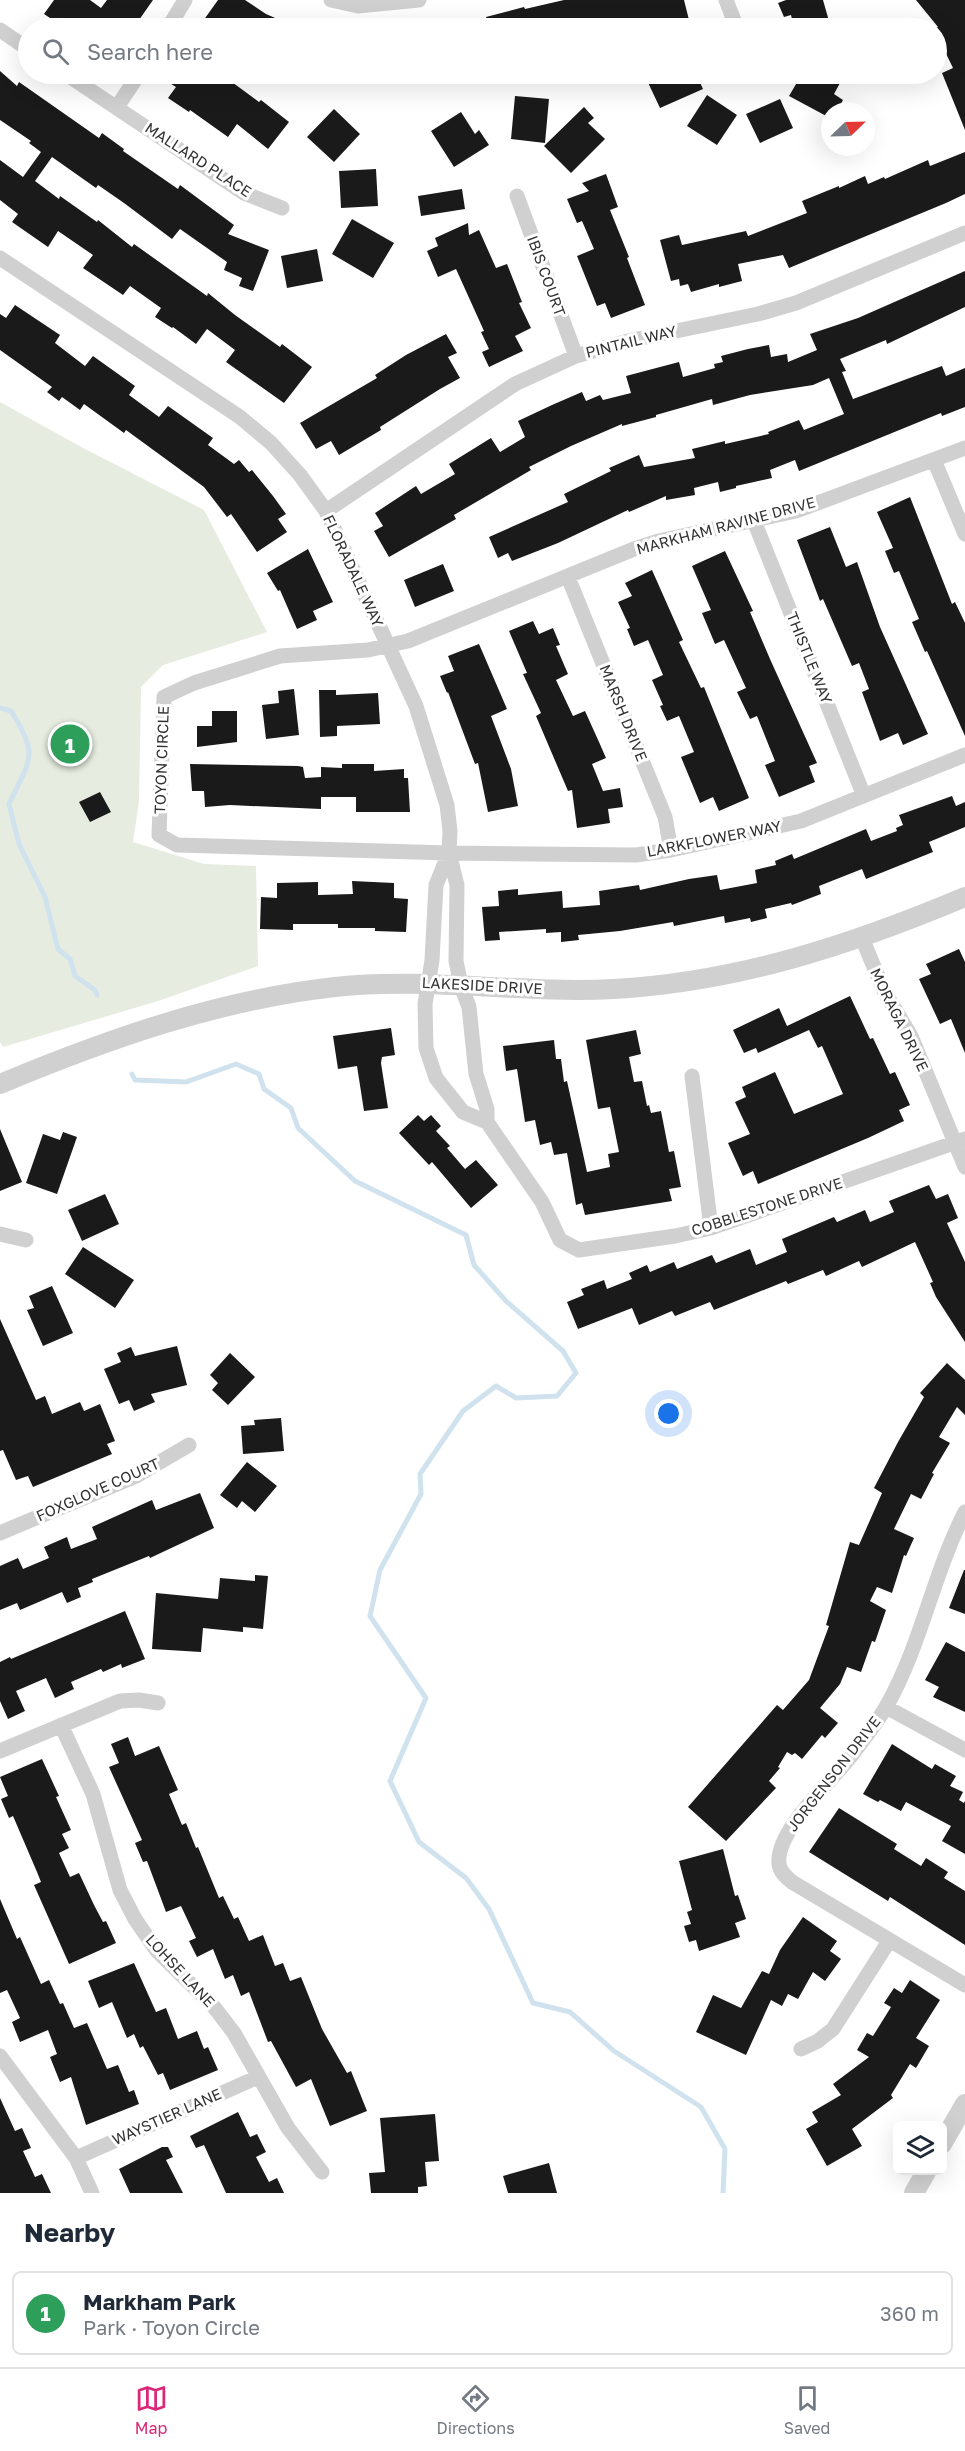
<!DOCTYPE html>
<meta charset="utf-8">
<style>
:root{--surface:#fff;--page:#f6f6f7;--text:#1f2937;--muted:#747a83;--line:#e0e1e3;--accent:#db2777}
body{margin:0;font-family:"Golos Text",sans-serif;background:var(--page);color:var(--text)}
.controls{position:absolute;right:18px;bottom:18px;display:grid;overflow:hidden;border-radius:9px;box-shadow:0 6px 24px #0002}
.controls button{width:54px;height:54px;display:grid;place-items:center;padding:0;border:0;border-bottom:2px solid var(--line);background:var(--surface);color:var(--text);font:30px sans-serif}
.compass{position:absolute;left:821px;top:102px;width:54px;height:54px;border-radius:50%;background:var(--surface);box-shadow:0 6px 24px #0002;rotate:67deg}
.you{position:absolute;left:669px;top:1414px;width:21px;height:21px;margin:-15px;border:4px solid #fff;border-radius:50%;background:#1a73e8;box-shadow:0 0 0 9px #1a73e833}
.badge{display:grid;place-items:center;width:39px;height:39px;border-radius:50%;background:var(--accent);color:#fff;font-size:20px;font-weight:700}
.pin{position:absolute;translate:-50% -50%;border:3px solid #fff;box-shadow:0 2px 6px #0006}
.list{margin:0;padding:0;list-style:none}
h2{display:flex;justify-content:space-between;align-items:center;height:78px;margin:0;padding:0 24px;font-size:26px}
h2 small{font-size:20px;font-weight:400;color:var(--muted)}
.list li{display:grid;grid-template-columns:39px 1fr auto;gap:18px;align-items:center;box-sizing:border-box;height:84px;margin:0 12px 12px;padding:0 12px;border:2px solid var(--line);border-radius:9px}
.list b{display:block;font-size:22px;white-space:nowrap}
.list p{margin:0;font-size:20px;white-space:nowrap;color:var(--muted)}
.list em{font-size:20px;font-style:normal;color:var(--muted)}
.icon{flex:none;width:33px;height:33px;fill:none;stroke:currentColor;stroke-width:2;stroke-linecap:round;stroke-linejoin:round}
.map{position:relative;flex:none;width:965px;height:2193px;overflow:hidden}
.search{position:absolute;background:var(--surface);box-shadow:0 6px 24px #0002;left:18px;right:18px;top:18px;height:66px;display:flex;align-items:center;gap:15px;box-sizing:border-box;padding:0 21px;border-radius:33px;color:var(--muted);font-size:22px}
.sheet{height:174px;background:var(--surface)}
nav{display:flex;justify-content:space-around;align-items:center;box-sizing:border-box;height:84px;border-top:2px solid var(--line);background:var(--surface);font-size:16px;color:var(--muted)}
nav a{display:grid;justify-items:center;gap:3px}
nav .on{color:var(--accent)}
.map>svg:first-child{display:block}
</style>
<div class="map">
<svg width="965" height="2193" viewBox="0 0 965 2193">
<rect width="100%" height="100%" fill="#fff"/>
<!-- green -->
<path fill="#e6ecdf" d="M0 402 85 449 204 510 267 632 163 665 141 687 139 801 133 842 204 864 256 866 258 966 158 1001 3 1047 0 1042Z"/>
<g fill="none" stroke-linecap="round" stroke-linejoin="round">
<!-- stream -->
<path stroke="#cfe2ee" stroke-width="5" d="M0 708 11 711C40 756 30 759 9 804L19 844 45 897 58 949 70 959 75 976 95 990 97 995
M132 1074 135 1080 186 1082 236 1064 259 1074 264 1089 291 1108 298 1128 355 1181 466 1235 474 1265 506 1301 563 1351 576 1373 557 1396 516 1398 496 1386 463 1411 420 1474 421 1494 380 1570 370 1616 426 1698 390 1781 419 1842 466 1878 489 1909 533 2003 570 2012 614 2051 701 2107 725 2149 723 2193"/>
</g>
<!-- building -->
<path fill="#1a1a1a" d="M54 0H90L101 8 107 0H153L139 20 150 28H65L44 14Z
M218 0H245L266 14 298 28H198Z
M564 0H684L691 28H489L486 17 524 7 525 9Z
M786 0H823L831 28H794L791 15 784 17 778 3Z
M916 0H965V130L942 73 953 68 936 33V28H935L938 27Z
M0 71 17 86 19 82 99 138 102 133 124 149 123 151 178 189 180 185 234 225 228 234 269 250 253 291 239 286 242 278 224 270 227 262 180 229 172 239 124 203 98 185 96 188 52 157 35 181 59 199 60 196 97 222 98 220 132 247 134 244 207 296 208 293 235 315 280 347 282 344 312 367 284 403 226 362 235 350 207 329 196 344 173 327 172 328 155 317 161 308 130 286 123 295 83 268 93 255 58 231 48 247 12 222 18 214 0 200V160L23 177 41 152 29 143 31 141 0 120Z
M155 74H221L259 102 261 100 289 122 268 149 237 124 228 137 190 110 189 112 168 98 176 87Z
M644 74H696L703 89 660 108Z
M802 74H823L840 83 834 94 843 100 837 111H830V118L789 96Z
M707 95 737 115 717 145 687 126Z
M515 96 549 99 545 143 511 139Z
M780 99 793 128 760 143 746 114Z
M584 107 594 118 588 123 605 139 571 173 544 146Z
M334 109 360 134 334 162 307 137Z
M461 112 475 134 479 130 489 145 454 167 431 131Z
M965 152V194L946 203 789 268 783 255 738 264 742 281 719 287V284L691 292 688 284 680 286 679 279 671 281 660 240 679 235 682 245 746 231 748 236 807 213 802 201 839 186V188L865 176 868 184 884 177 885 179 928 160 930 166Z
M376 169 378 206 341 208 339 171Z
M606 174 618 207 610 210 629 257 627 258 645 305 611 318 605 303 597 306 577 256 594 249 582 221 577 223 567 199 589 191 582 183Z
M462 189 465 209 421 216 418 196Z
M352 219 394 243 373 278 332 254Z
M468 223 469 235 479 230 496 268 507 264 522 302 519 303 531 328 515 336 523 351 489 367 482 352 489 349 481 332 484 331 456 269 438 277 427 251 438 246 435 238Z
M317 249 323 281 287 288 281 256Z
M965 271V307L887 344 886 340 840 359 846 371 842 372 853 399 942 366 946 376 965 368V407L942 416 941 413 799 471 795 460 770 470 772 478 736 486V488L720 492 718 482 694 488 695 495 666 500V496L629 512 628 510 558 543 512 561 508 553 498 558 489 537 568 502 564 494 611 471 609 468 639 455 644 467 695 458 692 449 725 441V444L769 434 768 432 799 420 804 430 844 414 829 378 813 385 750 395 713 405 712 399 656 415V417L622 426V424L571 446 529 467 531 470 454 515 456 519 389 557 374 531 383 526 375 513 416 486 421 494 455 474 449 464 491 438 500 452 525 437 518 421 552 405 582 392 586 401 600 395 603 400 631 393 626 376 679 362 683 377 715 368 714 364 723 362 721 356 748 349 769 345 771 357 787 354 788 362 817 350 810 334 858 318Z
M15 305 60 335 55 343 85 366 93 356 135 386 129 395 159 417 168 406 213 438 208 445 234 464 239 460 249 472 252 470 273 496 286 514 278 519 287 532 257 552 231 514 227 517 204 487 126 430 124 433 84 404 80 410 62 397 59 401 47 392 52 387 0 350V314L6 318Z
M446 334 457 353 448 357 460 378 440 389 380 427 381 430 339 455 331 441 316 449 300 423 377 378 375 375 406 355Z
M910 497 952 604 955 602 965 623V736L927 651 925 652 912 622 919 619 899 571 894 573 885 551 893 548 877 512Z
M830 527 846 567 857 562 880 627 928 734 903 745 898 733 880 741 862 692 869 689 859 663 852 666 823 599 820 601 797 540Z
M308 549 333 602 313 611 317 620 297 629 280 590 278 591 267 573Z
M725 551 753 611 750 612 770 659 817 763 809 766 815 782 779 797 765 765 775 761 757 716 750 719 737 692 746 688 724 640 715 644 702 613 711 610 692 566Z
M443 564 454 591 415 607 404 580Z
M652 570 683 640 679 642 701 688 704 687 749 798 719 811 713 797 700 803 681 757 694 752 679 716 667 721 660 706 663 705 652 680 663 675 648 640 634 646 627 629 630 628 618 602 632 596 625 583Z
M533 621 539 634 553 628 560 645 556 646 568 674 556 680 573 716 585 711 599 742 606 758 592 764 603 791 620 788 623 807 608 809 610 823 577 828 572 790 568 791 536 716 541 713 523 674 527 673 509 631Z
M479 644 507 709 491 716 511 769 518 806 488 812 478 763 475 764 448 692 447 693 440 676 454 671 448 656Z
M294 689 299 735 266 739 262 705 279 703 278 691Z
M319 690H336V695L378 693 380 724 337 726V736L320 737Z
M212 711H237V742L197 747V726H212Z
M190 764 298 766 303 767 305 778 321 777V767L342 768V764H374V771L404 769V778H408L410 812H356V797H321V809L230 805 205 807 204 791H192Z
M100 792 111 812 90 822 79 802Z
M952 796 956 806 965 802V827L929 842 933 852 866 879 862 869 819 886 821 894 792 905 791 903 765 909 767 918 751 922 750 918 725 923 724 916 674 926 673 922 620 931 578 935 579 940 561 942V932L546 933V929L499 932 500 940 485 941 482 907 499 906 498 891 518 889V895L562 891 563 908 600 905 599 891 639 885 640 890 689 879 717 875 720 890 757 883 755 870 776 865 775 861 792 854 794 859 866 829 871 841 897 831 896 828 903 825 899 815Z
M352 881 394 883V898L408 899 406 932 375 931V928H338V924H293V930L260 929 261 897 277 898V883L318 882V895L353 894Z
M959 949 965 962V1053L951 1019 940 1024 919 979 931 974 926 964Z
M850 996 870 1039 873 1038 890 1074 895 1072 910 1105 899 1110 904 1121 868 1138 758 1184 753 1171 743 1176 728 1143 750 1134 735 1102 746 1097 742 1087 775 1072 794 1114 843 1094 822 1046 818 1048 809 1030 758 1053 756 1048 744 1053 733 1030 779 1008 787 1026Z
M391 1028 395 1055 382 1057 381 1063 388 1108 364 1111 357 1066 338 1069 333 1036Z
M636 1030 641 1054 629 1057 634 1082 642 1081 647 1106 649 1105 651 1113 661 1111 669 1152 674 1151 681 1187 669 1189 672 1201 585 1215 582 1203 576 1205 567 1153 554 1155 551 1142 540 1145 535 1120 525 1122 517 1069 506 1071 503 1046 554 1040 556 1059H561L564 1082 567 1081 587 1172 610 1167 608 1154 619 1152 610 1107 598 1109 586 1040Z
M418 1115 424 1121 431 1115 441 1126 436 1131 450 1146 447 1148 465 1169 476 1160 498 1185 471 1208 432 1162 429 1165 399 1133Z
M0 1129 22 1182 0 1191Z
M63 1132 77 1137 57 1194 26 1183 43 1134 60 1140Z
M929 1185 936 1199 948 1194 958 1218 947 1223 965 1262V1342L936 1297 930 1283 933 1282 915 1242 862 1267 859 1261 826 1276 823 1270 788 1284 786 1281 714 1310 710 1302 675 1316 672 1311 639 1325 632 1308 578 1329 567 1302 584 1295 581 1289 604 1280 607 1289 632 1279 629 1273 647 1265 650 1272 674 1262 677 1269 712 1255 716 1263 750 1249 756 1265 787 1252 782 1239 834 1217 837 1222 865 1210 870 1222 894 1212 889 1201Z
M105 1194 119 1224 82 1241 68 1210Z
M83 1247 134 1280 115 1308 65 1274Z
M52 1286 73 1333 43 1346 27 1310 34 1308 29 1296Z
M0 1319 36 1400 45 1396 52 1414 80 1402 84 1411 100 1404 115 1441 107 1444 112 1454 33 1487 28 1476 16 1480 3 1450 0 1451Z
M177 1346 187 1385 151 1394 155 1402 134 1411 129 1400 119 1404 104 1369 121 1362 117 1353 131 1347 135 1356Z
M230 1353 255 1377 228 1405 212 1390 218 1383 210 1375Z
M947 1363 965 1380V1415L957 1407 939 1437 950 1443 932 1473 934 1474 921 1499 911 1494 894 1529 914 1538 906 1556 904 1555 892 1593 877 1587 870 1601 886 1610 875 1642 872 1641 861 1672 847 1667 840 1684 820 1708 838 1723 825 1738 822 1735 802 1759 795 1753 792 1755 787 1752 778 1767 780 1768 769 1781 776 1788 726 1841 688 1807 777 1705 783 1710 809 1680 829 1626 826 1625 850 1542 859 1545 882 1493 874 1488 898 1442 924 1397 920 1393Z
M281 1418 284 1451 243 1454 241 1426 255 1425 254 1420Z
M247 1462 277 1486 255 1512 242 1501 237 1508 220 1495Z
M200 1493 214 1528 150 1558 149 1556 92 1579 93 1582 78 1588 81 1597 67 1603 62 1592 20 1610 17 1603 0 1610V1566L18 1558 23 1569 49 1558 44 1547 67 1537 71 1549 97 1539 92 1527 152 1500 156 1510Z
M964 1570H965V1614L949 1608Z
M255 1575 268 1576 263 1629 243 1627V1632L203 1628 201 1652 152 1649 156 1593 218 1599 220 1578 255 1581Z
M125 1611 145 1659 122 1668 121 1664 103 1672 101 1669 71 1682 74 1689 55 1698 46 1678 16 1691 25 1711 8 1719 0 1701V1662L10 1657 11 1659Z
M946 1642 965 1652V1712L933 1697 939 1687 925 1680Z
M128 1737 135 1756 159 1746 178 1790 169 1794 182 1825 186 1823 196 1848 198 1847 219 1898 223 1896 234 1919 238 1917 249 1941 263 1935 275 1966 283 1963 290 1981 301 1977 322 2029 347 2073 351 2071 367 2111 330 2126 311 2079 296 2087 271 2041 268 2042 249 1992 241 1996 233 1975 225 1979 213 1949 197 1957 189 1941 196 1938 181 1906 166 1912 147 1861 143 1862 135 1843 142 1840 109 1767 119 1763 111 1744Z
M892 1744 932 1769 935 1764 956 1776 950 1786 963 1792 959 1800 964 1803 965 1801V1854L942 1841 951 1826 906 1802 901 1811 880 1800 878 1802 863 1794Z
M42 1759 59 1796 56 1797 71 1830 62 1834 69 1848 59 1853 70 1877 79 1873 94 1905 103 1922 106 1921 116 1943 69 1964 34 1885 41 1882 37 1872 13 1816 9 1818 1 1799 8 1796 0 1777Z
M839 1808 897 1844 894 1849 921 1866 926 1858 948 1872 944 1878 965 1891V1945L890 1897 888 1901 809 1852Z
M723 1849 735 1896 738 1895 746 1919 735 1923 740 1937 699 1951 696 1940 689 1942 684 1926 691 1924 687 1912 692 1910 679 1861Z
M0 1899 17 1939 20 1937 41 1984 49 1980 60 2004 63 2003 74 2028 87 2023 107 2069 118 2065 129 2092 134 2090 139 2104 86 2125 71 2077 60 2082 50 2057 57 2054 48 2030 20 2042 12 2022 20 2018 7 1990 0 1993Z
M803 1917 837 1941 830 1951 841 1959 825 1981 813 1972 798 1999 788 1994 782 2006 771 2000 746 2055 696 2032 713 1995 741 2008 762 1971 769 1974 780 1950Z
M134 1963 156 2012 166 2008 178 2039 197 2031 204 2049 208 2047 218 2070 170 2090 163 2073 158 2075 143 2046 140 2048 134 2034 127 2038 112 2002 99 2008 88 1981Z
M910 1980 940 2000 916 2038 929 2046 916 2068 910 2064 891 2095 893 2098 852 2129 862 2146 827 2166 806 2129 818 2122 812 2112 841 2095 833 2084 869 2057 857 2050 867 2033 873 2036 891 2007 884 2003 894 1988 902 1993Z
M0 2098 15 2131 22 2128 31 2148 23 2151 35 2177 42 2174 51 2193H0Z
M238 2112 250 2137 257 2134 266 2152 256 2157 269 2182 277 2178 284 2193H226L204 2145 196 2148 190 2136Z
M435 2114 439 2161 425 2162 427 2186 418 2187V2193H371L369 2173 385 2172 380 2118Z
M162 2147H168L173 2157 166 2160 183 2193H130L119 2169Z
M549 2163 557 2193H508L503 2176Z"/>
<g fill="none" stroke-linecap="round" stroke-linejoin="round">
<!-- minor -->
<path stroke="#d0d0d0" stroke-width="15" d="M331 0 358 6 419 0
M726 0 737 28
M168 28 185 0
M0 30 28 49
M66 74 244 193 282 208
M117 107 139 74
M517 196 576 356
M0 258 240 417 271 443 300 475 326 511 416 706 447 805 450 831 449 853 457 885 456 961 461 986 469 1007 476 1074 487 1109V1122L542 1202 560 1240 579 1250 675 1236 711 1228 965 1139
M965 448 796 511 659 541 634 549 408 641 368 650 280 656 194 683 164 697 159 835 177 845 449 853 636 855 671 850 801 821 965 755
M934 460 965 534
M326 511 515 384 576 356 628 341 758 314 796 303 965 233
M754 521 864 796
M568 577 665 817 671 850
M449 853 436 885 432 960 425 1004 426 1048 436 1078 463 1112 487 1122
M862 938 884 991 911 1036 965 1167
M692 1076 711 1228
M0 1234 26 1240
M965 1512C933 1574 921 1646 886 1707 876 1724 863 1740 851 1756 832 1781 775 1831 779 1864 780 1872 786 1877 792 1882L965 1985
M0 1533 136 1476 189 1445
M886 1707 965 1750
M61 1725 93 1794 120 1890 135 1919 157 1951 214 2007 234 2033 288 2128 322 2172
M0 1751 120 1701 139 1700 158 1703
M801 2049 818 2041 833 2029 889 1941
M0 2056 76 2158 92 2193
M76 2158 258 2077"/>
<!-- tertiary -->
<path stroke="#d0d0d0" stroke-width="20" d="M0 1084C108 1039 218 1000 335 987 428 977 521 994 614 989 738 982 851 945 965 897
M942 2144 965 2104
M914 2193 927 2170"/>
</g>
<g text-anchor="middle" stroke-width="6" stroke-linejoin="round" paint-order="stroke">
<!-- street labels -->
<g font-size="15" fill="#333" stroke="#fff">
<text transform="translate(198 160) rotate(33)" y="5">MALLARD PLACE</text>
<text transform="translate(546 276) rotate(70)" y="5">IBIS COURT</text>
<text transform="translate(631 342) rotate(-14)" y="5">PINTAIL WAY</text>
<text transform="translate(726 526) rotate(-15)" y="5">MARKHAM RAVINE DRIVE</text>
<text transform="translate(353 571) rotate(65)" y="5">FLORADALE WAY</text>
<text transform="translate(809 658) rotate(68)" y="5">THISTLE WAY</text>
<text transform="translate(623 713) rotate(68)" y="5">MARSH DRIVE</text>
<text transform="translate(162 760) rotate(-88)" y="5">TOYON CIRCLE</text>
<text transform="translate(714 839) rotate(-11)" y="5">LARKFLOWER WAY</text>
<text transform="translate(482 986) rotate(3)" y="5">LAKESIDE DRIVE</text>
<text transform="translate(899 1020) rotate(64)" y="5">MORAGA DRIVE</text>
<text transform="translate(767 1207) rotate(-18)" y="5">COBBLESTONE DRIVE</text>
<text transform="translate(98 1490) rotate(-24)" y="5">FOXGLOVE COURT</text>
<text transform="translate(834 1774) rotate(-52)" y="5">JORGENSON DRIVE</text>
<text transform="translate(180 1971) rotate(47)" y="5">LOHSE LANE</text>
<text transform="translate(167 2117) rotate(-24)" y="5">WAYSTIER LANE</text>
</g>
</g>
</svg>
<div class="controls">
<button><svg class="icon" aria-label="layers" viewBox="0 0 24 24"><path d="M12 4l9 5-9 5-9-5zM3 14l9 5 9-5"/></svg></button>
</div>
<svg class="compass" viewBox="-18 -18 36 36"><path d="M0-13l5 13h-10z" fill="#e53935"/><path d="M0 13l5-13h-10z" fill="#747a83"/></svg>
<div class="you"></div>
<div class="pin badge" style="left:70px;top:744px;background:#2e9e5b">1</div>
<div class="search"><svg class="icon" aria-label="search" viewBox="0 0 24 24"><circle cx="10" cy="10" r="6"/><path d="M15 15l6 6"/></svg>Search here</div>
</div>
<section class="sheet">
<h2>Nearby<small></small></h2>
<ul class="list">
<li><span class="badge" style="background:#2e9e5b">1</span><div><b>Markham Park</b><p>Park · Toyon Circle</p></div><em>360 m</em></li>
</ul>
</section>
<nav>
<a class="on"><svg class="icon" aria-label="map" viewBox="0 0 24 24"><path d="M3 6l6-2 6 2 6-2v14l-6 2-6-2-6 2zM9 4v14M15 6v14"/></svg>Map</a>
<a><svg class="icon" aria-label="directions" viewBox="0 0 24 24"><path d="M12 3l9 9-9 9-9-9zM9 14v-3h6M13 9l2 2-2 2"/></svg>Directions</a>
<a><svg class="icon" aria-label="saved" viewBox="0 0 24 24"><path d="M7 4h10v16l-5-4-5 4z"/></svg>Saved</a>
</nav>
